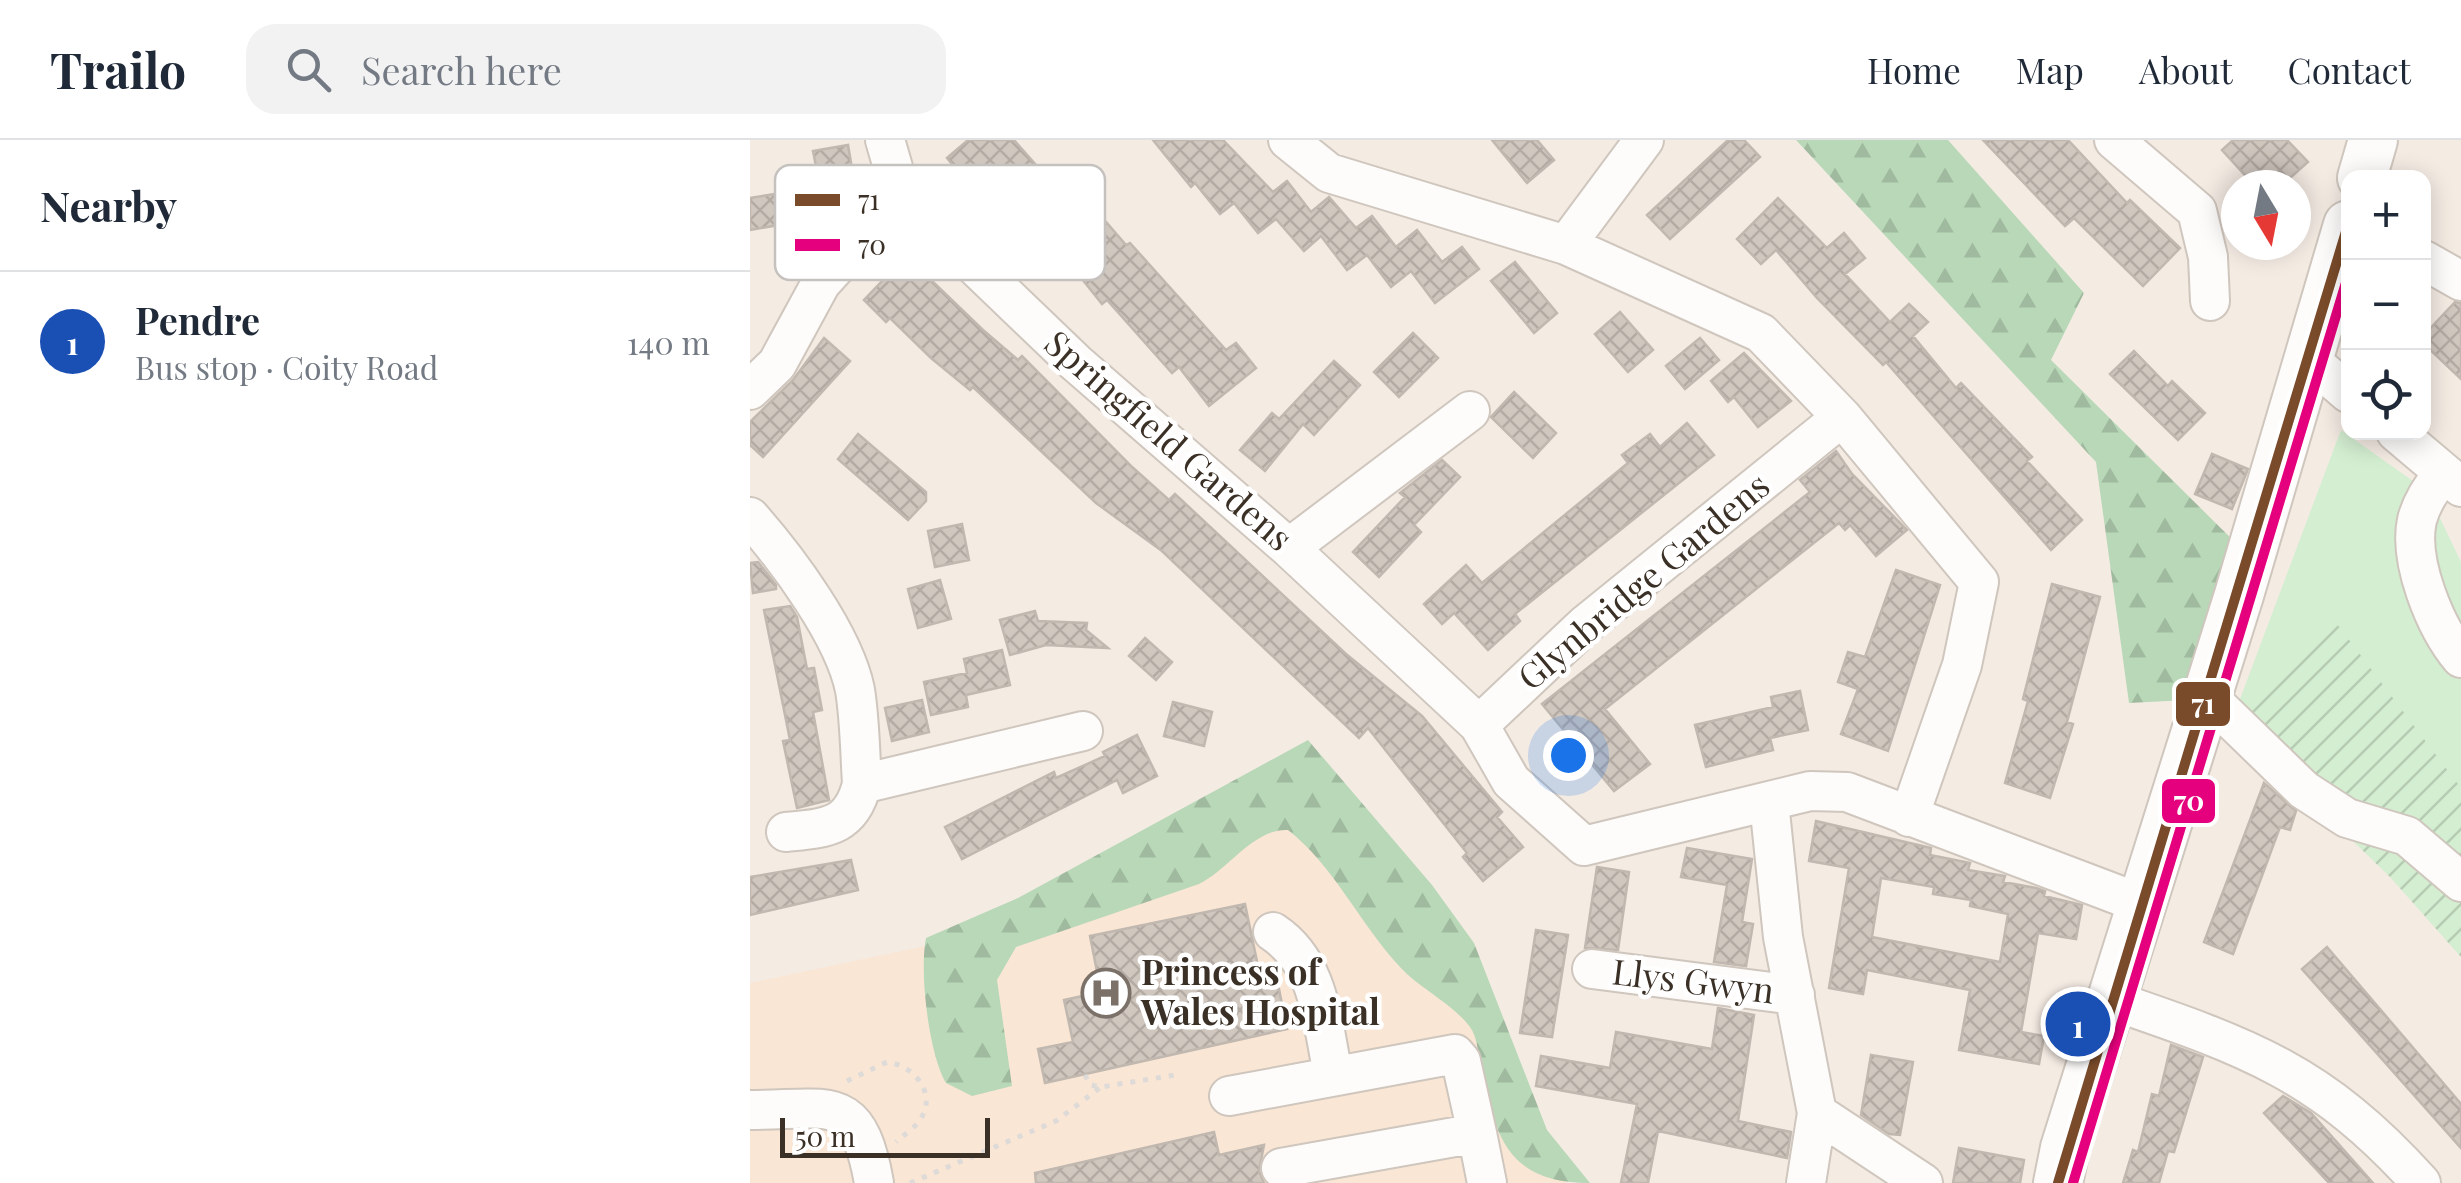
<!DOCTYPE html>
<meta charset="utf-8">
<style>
:root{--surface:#fff;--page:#f2f2f3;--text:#1f2937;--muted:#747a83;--line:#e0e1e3;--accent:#0f766e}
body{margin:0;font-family:"Playfair Display",serif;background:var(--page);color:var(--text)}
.controls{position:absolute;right:30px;top:30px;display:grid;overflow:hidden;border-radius:20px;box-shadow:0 5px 25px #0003}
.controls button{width:90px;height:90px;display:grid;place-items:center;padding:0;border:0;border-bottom:2px solid var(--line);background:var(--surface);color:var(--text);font:50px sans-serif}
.compass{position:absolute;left:1471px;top:30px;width:90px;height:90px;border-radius:50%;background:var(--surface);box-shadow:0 5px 25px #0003;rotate:170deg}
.scale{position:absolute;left:30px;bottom:25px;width:210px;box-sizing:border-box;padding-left:10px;border:5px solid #3b3026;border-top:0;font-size:28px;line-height:35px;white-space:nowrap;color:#3b3026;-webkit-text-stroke:8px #fff;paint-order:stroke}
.you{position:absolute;left:818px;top:615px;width:35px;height:35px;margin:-25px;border:8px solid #fff;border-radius:50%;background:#1a73e8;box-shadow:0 0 0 15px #1a73e833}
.badge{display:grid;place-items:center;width:65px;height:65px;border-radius:50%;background:var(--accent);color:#fff;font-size:32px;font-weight:700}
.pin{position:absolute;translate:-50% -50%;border:5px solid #fff;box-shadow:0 2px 10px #0006}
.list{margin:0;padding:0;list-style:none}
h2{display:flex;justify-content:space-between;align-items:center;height:130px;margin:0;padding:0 40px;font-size:42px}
h2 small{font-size:32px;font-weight:400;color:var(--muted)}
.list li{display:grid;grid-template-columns:65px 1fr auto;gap:30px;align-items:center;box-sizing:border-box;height:140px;padding:0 40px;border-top:2px solid var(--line)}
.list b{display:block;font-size:38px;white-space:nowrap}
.list p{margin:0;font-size:32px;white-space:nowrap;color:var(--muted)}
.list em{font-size:32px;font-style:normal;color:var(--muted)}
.icon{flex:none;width:55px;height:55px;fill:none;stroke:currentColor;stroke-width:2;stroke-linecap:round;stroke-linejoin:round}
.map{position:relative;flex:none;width:1711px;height:1043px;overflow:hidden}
header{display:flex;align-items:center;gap:60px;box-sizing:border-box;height:140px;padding:0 50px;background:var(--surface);border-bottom:2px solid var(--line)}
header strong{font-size:48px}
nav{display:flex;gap:55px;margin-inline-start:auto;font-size:35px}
.search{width:700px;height:90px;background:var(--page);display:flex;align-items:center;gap:25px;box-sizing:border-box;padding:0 35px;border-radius:30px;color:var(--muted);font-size:38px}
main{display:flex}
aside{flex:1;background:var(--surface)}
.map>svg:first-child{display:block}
</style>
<header>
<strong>Trailo</strong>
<div class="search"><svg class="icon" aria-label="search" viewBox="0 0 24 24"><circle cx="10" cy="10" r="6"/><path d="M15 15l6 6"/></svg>Search here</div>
<nav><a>Home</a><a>Map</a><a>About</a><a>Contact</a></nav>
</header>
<main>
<aside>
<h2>Nearby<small></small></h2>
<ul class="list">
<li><span class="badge" style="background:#1a4fb4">1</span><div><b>Pendre</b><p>Bus stop · Coity Road</p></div><em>140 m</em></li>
</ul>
</aside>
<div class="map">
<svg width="1711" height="1043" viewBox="0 0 1711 1043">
<defs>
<pattern id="forest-firs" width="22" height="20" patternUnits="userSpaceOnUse" patternTransform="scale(2.5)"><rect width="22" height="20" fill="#b8d8b8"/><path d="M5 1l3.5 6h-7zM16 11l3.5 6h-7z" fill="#9fba9e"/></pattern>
<pattern id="garden-furrows" width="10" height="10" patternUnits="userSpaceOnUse" patternTransform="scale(2.5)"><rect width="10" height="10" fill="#d3eed1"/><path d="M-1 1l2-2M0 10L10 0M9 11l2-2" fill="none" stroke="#b6ccb3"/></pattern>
<pattern id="building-cross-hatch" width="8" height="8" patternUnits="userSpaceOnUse" patternTransform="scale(2.5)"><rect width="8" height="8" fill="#d0c7bf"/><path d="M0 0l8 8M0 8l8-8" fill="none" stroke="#b4aba4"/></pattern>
</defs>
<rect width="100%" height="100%" fill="#f4ebe3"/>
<!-- built -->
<path fill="#fae6d5" d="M543 663 685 828 816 1043H0V843L175 806 260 811Z"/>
<!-- grass -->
<path fill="#d3eed1" d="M1591 290 1677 351 1711 422V648L1705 642 1481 583Z"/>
<!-- forest -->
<path fill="url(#forest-firs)" d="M1046 0H1198L1334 153 1301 220 1501 418 1456 559 1379 563 1346 322Z
M558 600 682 745 724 803 797 990 840 1043C755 1043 745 994 730 924 728 912 727 896 720 887 702 863 670 849 650 827 610 784 584 726 538 690 504 688 479 729 449 744L266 807 247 840 262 946 222 956 196 943C179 914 169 833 176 798L268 758Z"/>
<!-- garden -->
<path fill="url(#garden-furrows)" d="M1584 480 1711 648V817L1640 737 1481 583Z"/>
<!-- building -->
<path fill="url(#building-cross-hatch)" stroke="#c1b8b0" stroke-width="2.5" fill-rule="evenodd" d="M218 0H264L302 43 309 37 339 72 344 68 376 105 380 103 476 210 486 203 506 228 459 266 429 227 422 233 357 160 352 164 324 129 319 133 257 65 253 69 223 36 216 42 197 18Z
M403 0H473L523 52 537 41 561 72 579 57 606 88 622 76 646 107 667 90 692 122 712 107 729 129 685 163 661 131 641 147 617 115 597 130 571 96 554 111 526 79 508 93 484 63 470 74 445 43 441 47Z
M742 0H787L804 20 777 43Z
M978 0H994L1010 17 920 99 897 75Z
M1233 0H1318L1377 63 1380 60 1430 108 1393 146 1324 78 1315 86Z
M1483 0H1537L1558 22 1532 45H1504L1472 10Z
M98 5 105 46 71 52 63 11Z
M25 54 29 85 0 90V58Z
M1028 58 1077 108 1094 93 1115 118 1095 134 1140 182 1159 164 1178 182 1163 196 1206 248 1211 243 1282 317 1277 321 1332 380 1301 410 1136 222 1133 225 1067 158 1026 110 1011 124 987 99Z
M156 116 233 190 268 220 272 216 381 326 419 360 425 354 596 514 672 576 752 672 747 677 773 707 733 741 713 717 717 713 618 588 609 598 412 411 346 363 223 247 220 250 181 218 140 178 136 182 114 160Z
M765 122 807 173 784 193 741 141Z
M1705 162 1711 163V239L1674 204V195Z
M870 172 903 210 878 232 845 194Z
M663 193 688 218 649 257 624 232Z
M74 198 100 221 13 317 0 305V282L43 240Z
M950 198 969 220 935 249 916 226Z
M1384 211 1418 246 1422 241 1455 273 1428 300 1360 234Z
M994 213 1041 261 1008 287 984 257 978 262 961 241Z
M584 221 610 245 564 295 553 284 515 331 490 310 522 273 529 279Z
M764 252 806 293 783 318 741 277Z
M937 283 964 315 765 474 770 481 738 510 704 473 692 484 674 464 716 425 732 443 878 323 872 315 900 294 910 307Z
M108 294 176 352V361L158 380 88 319Z
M1086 311 1102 334 1157 390 1126 416 1100 385 1095 390 1089 383 855 569 900 624 864 651 792 564 1060 352 1050 340Z
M1462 314 1498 329 1482 369 1445 354Z
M692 320 710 337 664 385 671 392 629 437 603 412 655 357 650 353Z
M212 384 219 420 185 427 178 391Z
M8 422 26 445V449L3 453 0 423Z
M1146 430 1190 445 1138 611 1091 594 1108 549 1088 542 1098 512 1115 517Z
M190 440 201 479 168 488 158 449Z
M1302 444 1350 457 1317 582 1323 584 1300 658 1255 643 1278 561 1273 559Z
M40 466 47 477 57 529 64 528 72 570 63 572 79 660 47 668 33 601 40 600 14 470Z
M285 471 288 481 337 483 336 490 358 508 296 505 260 515 250 480Z
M395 498 422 522 406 540 379 516Z
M252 510 260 545 216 555 218 567 181 575 174 542 217 533 214 519Z
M1050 551 1058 590 1020 598 1023 610 956 627 945 585 1023 567 1021 557Z
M172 560 179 592 142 601 135 568Z
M423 562 462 572 454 606 414 596Z
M387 595 407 636 373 653 367 640 212 719 195 687 304 632 306 638 355 616 353 612Z
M1514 643 1546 671 1540 690 1530 687 1483 814 1454 802Z
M1066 681 1181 708 1180 715 1220 723 1218 730 1255 736 1253 742 1286 748 1295 751 1294 756 1332 765 1326 799 1288 793 1271 892 1294 896 1289 924 1209 910 1220 850 1117 830 1113 854 1079 848 1099 728 1059 721ZM1131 738 1184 747 1183 754 1221 760 1220 766 1258 774 1250 822 1122 797Z
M937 708 1002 719 992 782 1003 784 996 826 964 822 977 745 931 737Z
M101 720 108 750 0 775V737Z
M847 727 879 732 868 810 835 808Z
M495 764 509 831 526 834 537 889 295 943 288 909 323 902 314 860 351 852 340 796Z
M786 790 818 795 802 897 770 893Z
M1577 807 1711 964V1008L1552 829Z
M968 868 1004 875 988 981 1041 992 1037 1018 908 991 898 1043H871L887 964 786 946 791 916 860 928 866 892 962 909Z
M1421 905 1453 917 1424 1012 1418 1011 1409 1043H1373L1383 1010 1388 1012 1402 954 1409 956Z
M1121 915 1163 922 1150 995 1139 994 1111 975Z
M1533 956 1561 973 1623 1043H1579L1514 973Z
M464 992 469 1015 514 1005 509 1031 514 1043H286L285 1033Z
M1209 1008 1274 1020 1270 1043H1203Z"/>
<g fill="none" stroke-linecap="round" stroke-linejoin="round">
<!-- minor casing -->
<g stroke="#cfc6bd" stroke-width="42">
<path id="minor" d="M135 0 151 55 325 222 539 408 729 585
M538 0 579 33 816 105 1011 193 1092 277
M1364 0 1447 71 1458 117 1460 161
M816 105 894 0
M1674 120 1711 141
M1559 219 1598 253
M0 250 27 224 71 143 151 55
M1646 292 1711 347
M1693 333C1682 348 1672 361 1667 380 1658 421 1685 487 1711 518
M0 377C37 419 94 495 105 550 110 581 110 613 112 644L333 591
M539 408 720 271
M1457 556 1554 650 1597 678 1657 696 1711 742
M1019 662 1033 797 1067 973 1056 1043
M1159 677 1212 525 1229 442 1092 277 835 485 729 585 761 641 834 706 1060 651 1097 652 1392 764
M36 692C76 688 101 688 112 644
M523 792C570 823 572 882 583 934
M842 829 1045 855
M1361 860C1498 907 1571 932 1671 1043
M479 956 705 914 711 921 727 993
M0 970C80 970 108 951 124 1043
M1067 973 1173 1043
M531 1028 727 993 737 1043"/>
</g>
<!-- major casing -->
<g stroke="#cfc6bd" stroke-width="52">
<path id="major" d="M1612 38 1623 0
M1308 1043 1315 1008 1489 455 1598 85"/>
</g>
<!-- path -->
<path stroke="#dddad8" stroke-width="5" stroke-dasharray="5 8" stroke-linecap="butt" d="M335 935 340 945 351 947 425 935
M97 941 137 922C164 925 188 954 170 980 164 989 153 995 146 1002
M160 1043 306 981 351 947"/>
<!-- minor -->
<use href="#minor" stroke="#fdfcfb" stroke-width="38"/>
<!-- major -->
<use href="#major" stroke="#fdfcfb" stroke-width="48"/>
<!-- bus-1 casing -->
<g stroke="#fff" stroke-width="18">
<path id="bus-1" d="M1308 1043 1598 85"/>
</g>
<!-- bus-2 casing -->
<g stroke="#fff" stroke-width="18">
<path id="bus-2" d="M1323 1043 1598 136"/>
</g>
<!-- bus-1 -->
<use href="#bus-1" stroke="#7a4b2a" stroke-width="10"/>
<!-- bus-2 -->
<use href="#bus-2" stroke="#e5007d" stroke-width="10"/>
</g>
<!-- icons -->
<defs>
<g id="hospital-ring" transform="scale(2.5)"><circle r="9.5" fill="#fff" stroke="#7c7168" stroke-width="1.5"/><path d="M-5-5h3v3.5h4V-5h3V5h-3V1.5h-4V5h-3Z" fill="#7c7168"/></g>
</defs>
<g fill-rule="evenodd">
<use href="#hospital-ring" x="356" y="853"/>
</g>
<g text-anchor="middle" stroke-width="9" stroke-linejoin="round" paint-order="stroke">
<!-- street labels -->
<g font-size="35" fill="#3b3026" stroke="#fff">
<text transform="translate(418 301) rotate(41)" y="12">Springfield Gardens</text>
<text transform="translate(894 442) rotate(-40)" y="12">Glynbridge Gardens</text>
<text transform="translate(943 842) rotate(7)" y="12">Llys Gwyn</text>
</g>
<!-- poi labels -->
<g font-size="35" font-weight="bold" fill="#3b3026" stroke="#fff" text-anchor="start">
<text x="391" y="845">Princess of<tspan x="391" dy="40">Wales Hospital</tspan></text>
</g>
</g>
<!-- legend -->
<rect x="25" y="25" width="330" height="115" rx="15" fill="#fff" stroke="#c4c1be" stroke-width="2.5"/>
<rect x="45" y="54" width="45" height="12" fill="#7a4b2a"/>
<rect x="45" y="99" width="45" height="12" fill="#e5007d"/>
<g font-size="28" fill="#3b3026">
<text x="108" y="70">71</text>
<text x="108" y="115">70</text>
</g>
<g stroke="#fff" stroke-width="4">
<rect x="1424" y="540" width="58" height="48" rx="10" fill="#7a4b2a"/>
<rect x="1410" y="637" width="57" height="48" rx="10" fill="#e5007d"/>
</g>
<g font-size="28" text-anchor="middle" font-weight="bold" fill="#fff">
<text x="1453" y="574">71</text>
<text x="1439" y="671">70</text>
</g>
</svg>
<div class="controls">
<button>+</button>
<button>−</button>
<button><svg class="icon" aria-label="locate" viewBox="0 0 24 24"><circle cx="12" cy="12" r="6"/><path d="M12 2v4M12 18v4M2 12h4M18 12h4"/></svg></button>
</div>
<svg class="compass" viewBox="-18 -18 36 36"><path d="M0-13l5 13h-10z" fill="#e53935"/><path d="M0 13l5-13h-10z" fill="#747a83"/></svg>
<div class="scale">50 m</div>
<div class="you"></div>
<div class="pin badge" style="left:1328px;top:884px;background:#1a4fb4">1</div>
</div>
</main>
